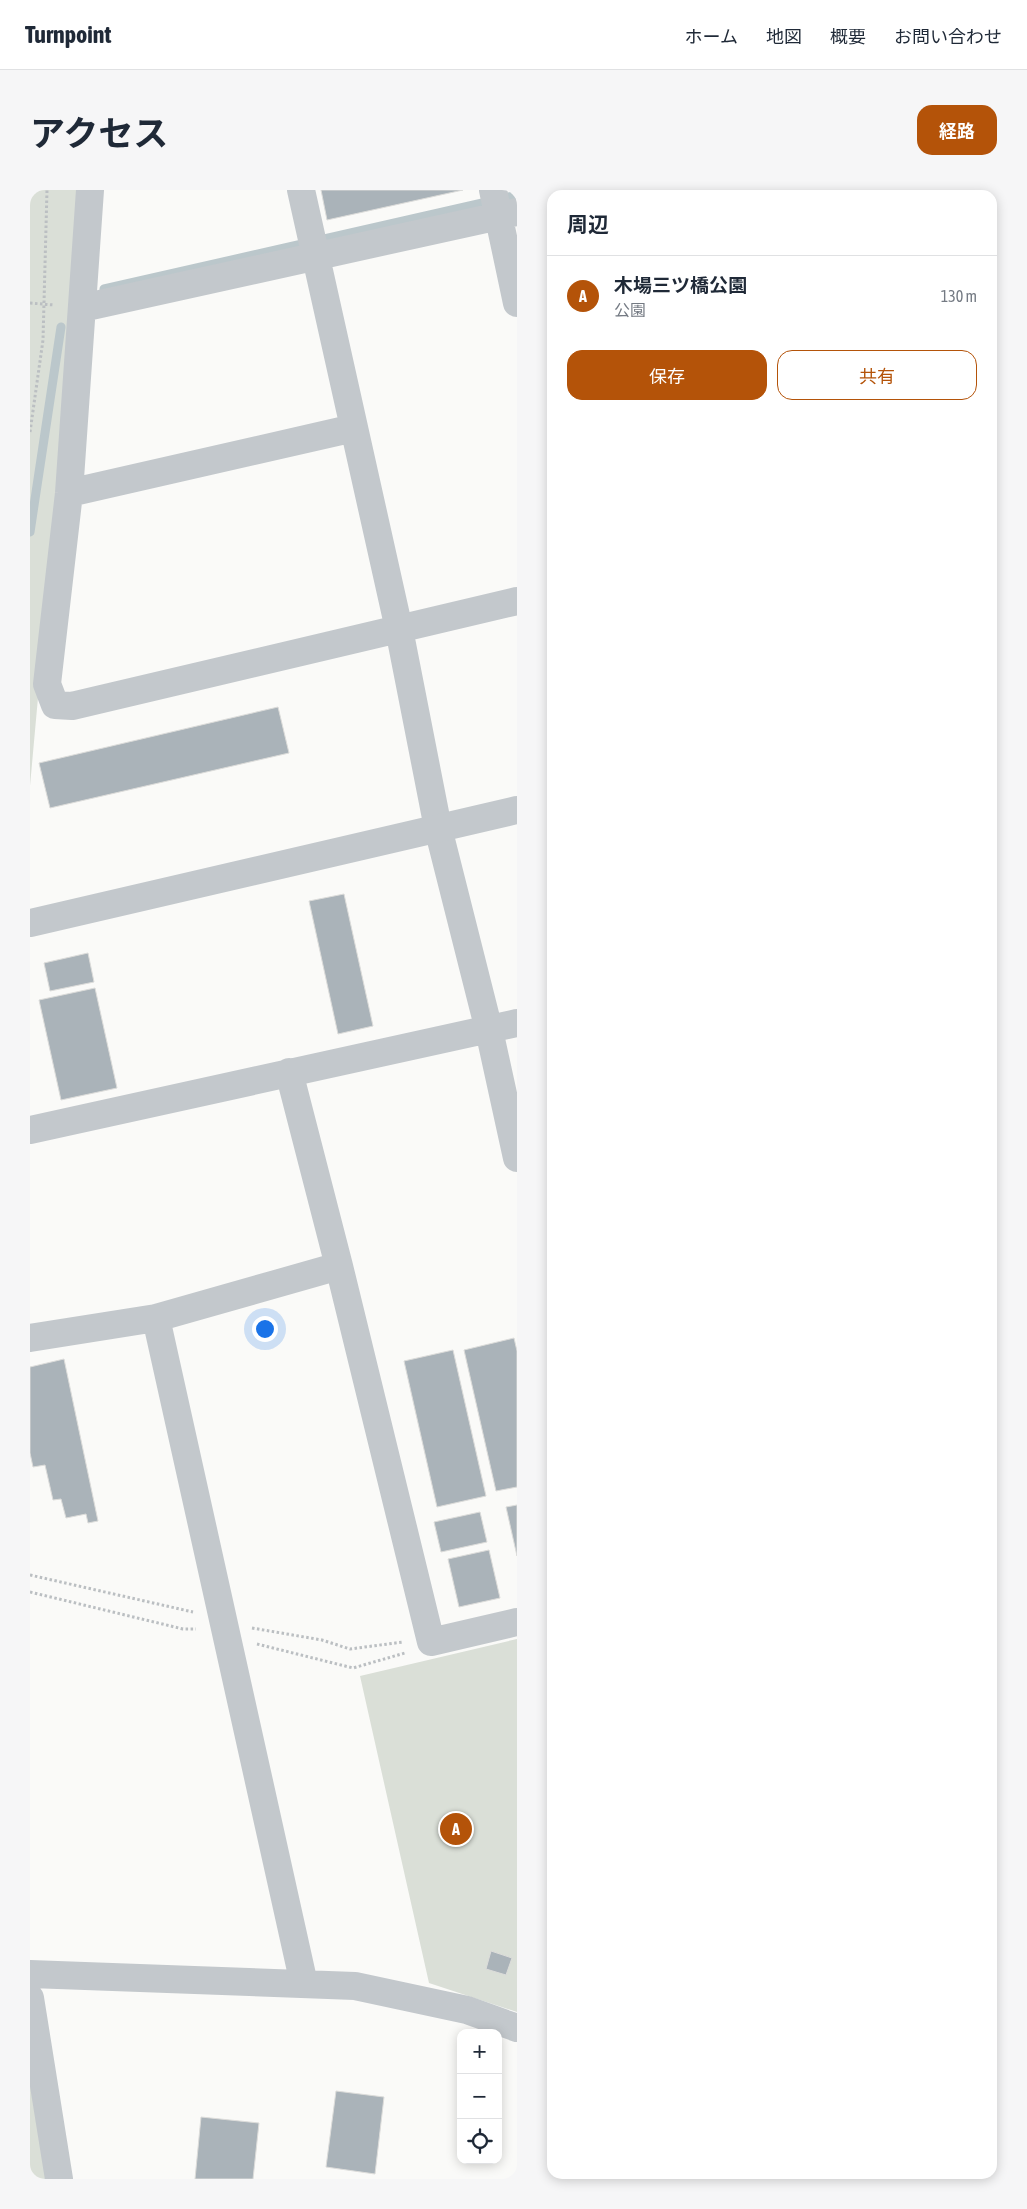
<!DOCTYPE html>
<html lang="ja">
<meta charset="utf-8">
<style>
:root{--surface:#fff;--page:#f6f6f7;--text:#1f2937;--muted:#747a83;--line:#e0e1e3;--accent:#b45309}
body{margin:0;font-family:"Asap Condensed","Noto Sans JP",sans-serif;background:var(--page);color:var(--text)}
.controls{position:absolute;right:15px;bottom:15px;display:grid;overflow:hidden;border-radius:10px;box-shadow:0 2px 12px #0003}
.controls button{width:45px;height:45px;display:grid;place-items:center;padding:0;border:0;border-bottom:1px solid var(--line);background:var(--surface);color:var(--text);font:25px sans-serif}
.you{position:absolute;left:234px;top:1138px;width:18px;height:18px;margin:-12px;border:4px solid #fff;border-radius:50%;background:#1a73e8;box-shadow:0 0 0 8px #1a73e833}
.badge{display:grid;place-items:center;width:32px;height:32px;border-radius:50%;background:var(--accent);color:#fff;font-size:16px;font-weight:700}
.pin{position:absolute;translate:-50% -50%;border:2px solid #fff;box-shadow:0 1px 5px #0006}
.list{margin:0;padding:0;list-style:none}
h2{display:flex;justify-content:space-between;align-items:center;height:65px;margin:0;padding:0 20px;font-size:21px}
h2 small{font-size:16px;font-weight:400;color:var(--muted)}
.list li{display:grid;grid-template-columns:32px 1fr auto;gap:15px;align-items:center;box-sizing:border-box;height:80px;padding:0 20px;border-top:1px solid var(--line)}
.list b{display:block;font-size:19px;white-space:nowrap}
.list p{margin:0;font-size:16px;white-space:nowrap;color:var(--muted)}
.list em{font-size:16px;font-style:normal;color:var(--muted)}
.actions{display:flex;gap:10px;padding:15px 20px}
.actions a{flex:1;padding:11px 0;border:1px solid var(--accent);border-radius:15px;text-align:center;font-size:18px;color:var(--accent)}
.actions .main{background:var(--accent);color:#fff}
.icon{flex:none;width:28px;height:28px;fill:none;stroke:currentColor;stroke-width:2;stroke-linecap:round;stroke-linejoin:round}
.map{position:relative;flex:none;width:487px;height:1989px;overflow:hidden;border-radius:15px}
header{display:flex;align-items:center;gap:30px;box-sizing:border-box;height:70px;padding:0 25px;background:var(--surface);border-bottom:1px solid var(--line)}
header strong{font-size:24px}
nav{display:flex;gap:28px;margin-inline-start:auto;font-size:18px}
.intro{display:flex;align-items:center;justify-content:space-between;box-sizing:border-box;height:120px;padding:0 30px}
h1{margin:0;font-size:35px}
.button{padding:12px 22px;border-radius:15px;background:var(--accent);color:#fff;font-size:18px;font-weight:700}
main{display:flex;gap:30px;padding:0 30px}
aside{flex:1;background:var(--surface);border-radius:15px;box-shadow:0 2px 12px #0003}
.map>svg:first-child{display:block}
</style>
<header>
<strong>Turnpoint</strong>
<nav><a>ホーム</a><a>地図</a><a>概要</a><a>お問い合わせ</a></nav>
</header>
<div class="intro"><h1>アクセス</h1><a class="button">経路</a></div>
<main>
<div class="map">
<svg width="487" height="1989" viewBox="0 0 487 1989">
<rect width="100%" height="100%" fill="#fafaf8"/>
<!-- green -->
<path fill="#dadfd7" d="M0 0H49L42 133 0 596Z
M487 1449V1822L399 1793 330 1486Z
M0 1847 20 1989H0Z"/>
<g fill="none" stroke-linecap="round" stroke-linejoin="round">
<!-- stream -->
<path stroke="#bbc7cb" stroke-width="9" d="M74 99 487 5
M0 342 31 137"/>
</g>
<!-- building -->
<path fill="#aab3b9" stroke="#dcdcda" d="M291 0H433L297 30Z
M248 517 259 563 20 618 9 573Z
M314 704 343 836 308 844 279 711Z
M58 763 64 792 20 801 14 773Z
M65 798 87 898 31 910 9 810Z
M484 1148 487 1161V1297L466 1301 434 1160Z
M423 1160 456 1306 407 1317 374 1171Z
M34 1169 68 1331 58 1333 56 1324 36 1328 31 1309 23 1310 15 1275 3 1277 0 1263V1177Z
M487 1315V1366L476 1317Z
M450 1322 457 1352 411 1362 404 1332Z
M459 1360 470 1408 429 1417 418 1369Z
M461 1761 482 1768 476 1785 456 1779Z
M306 1901 354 1907 345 1984 296 1977Z
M171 1927 229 1933 223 1989H165Z"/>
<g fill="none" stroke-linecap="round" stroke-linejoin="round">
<!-- path -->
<path stroke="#bbbfc2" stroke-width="3" stroke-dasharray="2.5 2.5" stroke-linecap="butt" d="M0 113 24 115
M0 242 13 150 17 0
M0 1385 163 1422
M0 1402 153 1439H166
M222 1438 292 1450 320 1459 373 1452
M227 1454 323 1478 375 1463"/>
<!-- minor -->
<path stroke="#c3c8cc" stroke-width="28" d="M60 0 39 303 17 494 25 515 42 516 487 411
M271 0 369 439 408 638 459 840 487 968
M463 0 487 113
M52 118 487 22
M39 303 324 238
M259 882 309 1076 401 1452 487 1432
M0 940 487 833
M126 1128 274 1794
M0 1148 126 1128 309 1076
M0 1784 325 1796 437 1820 487 1838
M0 1808 29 1989"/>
<!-- tertiary -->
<path stroke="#c3c8cc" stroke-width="28" d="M0 733 487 620"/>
</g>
</svg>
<div class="controls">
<button>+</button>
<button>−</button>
<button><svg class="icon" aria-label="locate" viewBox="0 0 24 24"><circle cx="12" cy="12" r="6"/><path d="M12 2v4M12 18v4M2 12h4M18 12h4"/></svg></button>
</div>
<div class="you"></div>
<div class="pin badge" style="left:426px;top:1639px">A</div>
</div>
<aside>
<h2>周辺<small></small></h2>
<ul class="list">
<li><span class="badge">A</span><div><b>木場三ツ橋公園</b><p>公園</p></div><em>130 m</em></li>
</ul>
<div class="actions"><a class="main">保存</a><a>共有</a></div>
</aside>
</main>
